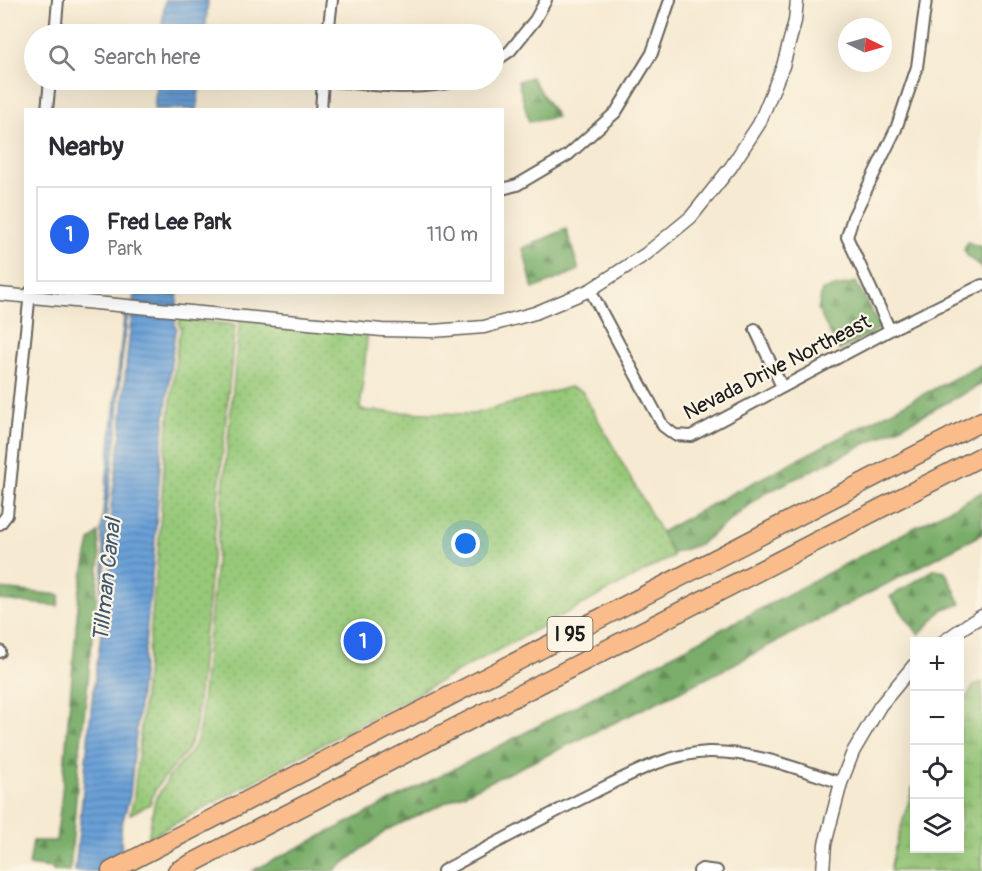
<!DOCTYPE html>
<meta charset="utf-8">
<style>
:root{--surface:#fff;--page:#f2f2f3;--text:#2b2b33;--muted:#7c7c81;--line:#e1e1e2;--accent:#2563eb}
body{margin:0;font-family:Pangolin,sans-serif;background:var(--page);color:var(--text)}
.controls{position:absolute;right:18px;bottom:18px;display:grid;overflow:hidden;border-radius:0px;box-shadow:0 6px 24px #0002}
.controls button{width:54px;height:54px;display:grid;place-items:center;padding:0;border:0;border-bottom:2px solid var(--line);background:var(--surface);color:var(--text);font:30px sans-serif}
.compass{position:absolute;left:838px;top:18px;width:54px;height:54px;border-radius:50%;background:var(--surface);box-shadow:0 6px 24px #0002;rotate:95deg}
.you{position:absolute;left:466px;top:544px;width:21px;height:21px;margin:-15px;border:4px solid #fff;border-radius:50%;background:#1a73e8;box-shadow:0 0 0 9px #1a73e833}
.badge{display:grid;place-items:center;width:39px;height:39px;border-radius:50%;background:var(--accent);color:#fff;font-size:20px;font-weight:700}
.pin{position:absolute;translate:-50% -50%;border:3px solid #fff;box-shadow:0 2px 6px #0006}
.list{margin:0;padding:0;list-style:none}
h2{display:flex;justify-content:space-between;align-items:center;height:78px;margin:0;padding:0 24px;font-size:26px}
h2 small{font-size:20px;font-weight:400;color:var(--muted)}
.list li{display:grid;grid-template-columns:39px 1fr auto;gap:18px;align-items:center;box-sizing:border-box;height:96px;margin:0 12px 12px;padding:0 12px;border:2px solid var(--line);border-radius:0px}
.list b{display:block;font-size:22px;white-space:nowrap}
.list p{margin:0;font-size:20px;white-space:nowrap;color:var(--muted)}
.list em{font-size:20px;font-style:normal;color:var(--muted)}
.icon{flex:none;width:33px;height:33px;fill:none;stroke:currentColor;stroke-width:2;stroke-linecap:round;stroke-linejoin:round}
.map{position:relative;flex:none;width:982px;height:871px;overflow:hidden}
.search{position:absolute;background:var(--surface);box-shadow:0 6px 24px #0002;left:24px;top:24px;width:480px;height:66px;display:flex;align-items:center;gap:15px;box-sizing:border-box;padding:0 21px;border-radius:33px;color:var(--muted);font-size:22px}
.panel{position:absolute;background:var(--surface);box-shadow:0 6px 24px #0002;left:24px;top:108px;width:480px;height:186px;border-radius:0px}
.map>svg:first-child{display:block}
</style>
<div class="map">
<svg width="982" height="871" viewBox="0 0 982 871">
<defs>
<pattern id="forest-firs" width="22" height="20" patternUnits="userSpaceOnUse" patternTransform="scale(1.5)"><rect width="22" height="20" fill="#79ad69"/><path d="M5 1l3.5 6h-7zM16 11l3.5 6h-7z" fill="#628c56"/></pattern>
<pattern id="wetland-marsh" width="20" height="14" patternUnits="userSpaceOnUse" patternTransform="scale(1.5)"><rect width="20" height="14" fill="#97c979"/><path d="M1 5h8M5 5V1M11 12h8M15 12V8" fill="none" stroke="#82ac68"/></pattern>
<pattern id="park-dots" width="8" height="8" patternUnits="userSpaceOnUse" patternTransform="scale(1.5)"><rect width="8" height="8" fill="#97c979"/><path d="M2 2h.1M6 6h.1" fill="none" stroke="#82ac68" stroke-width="1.8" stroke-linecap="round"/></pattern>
<pattern id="water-rules" width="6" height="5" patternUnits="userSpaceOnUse" patternTransform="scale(1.5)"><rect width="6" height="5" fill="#69a0d7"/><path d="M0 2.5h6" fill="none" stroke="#5682ae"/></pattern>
</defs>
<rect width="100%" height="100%" fill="#fcf5e5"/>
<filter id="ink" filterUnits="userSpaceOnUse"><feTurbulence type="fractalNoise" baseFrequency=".0167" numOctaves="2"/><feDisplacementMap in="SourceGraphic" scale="12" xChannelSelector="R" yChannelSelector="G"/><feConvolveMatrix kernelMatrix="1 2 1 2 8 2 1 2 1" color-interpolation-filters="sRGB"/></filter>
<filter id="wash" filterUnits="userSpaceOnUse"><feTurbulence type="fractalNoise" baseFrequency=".008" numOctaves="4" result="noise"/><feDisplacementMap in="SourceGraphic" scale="24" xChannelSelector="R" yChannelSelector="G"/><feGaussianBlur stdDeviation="1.35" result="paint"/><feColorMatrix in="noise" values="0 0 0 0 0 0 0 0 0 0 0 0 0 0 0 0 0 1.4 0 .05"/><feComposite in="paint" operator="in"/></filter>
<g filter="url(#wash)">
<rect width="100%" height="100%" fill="#f6ead2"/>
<!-- forest -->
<path fill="url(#forest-firs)" stroke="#4a6442" stroke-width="1.5" d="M531 77 557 117 529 122 518 81Z
M566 229 579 270 533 289 523 248Z
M967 242 982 247V268L968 257 964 250Z
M856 282 881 328 839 351 818 310 822 290Z
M982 364V384L916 419 764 494 700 544 653 560 437 655 725 497Z
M982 492V534L713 675 541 758 387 830 334 871H252L515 738Z
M98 533 100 558 87 691 80 750 70 871H53L52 868 29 865 33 841H56L62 793 79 593 90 541Z
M935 569 945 571 961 604 943 609 919 635 890 597Z
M0 589 60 595 58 606 0 600Z"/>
<!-- wetland -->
<path fill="url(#wetland-marsh)" stroke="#5a724a" stroke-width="1.5" d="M982 682V871H890L894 852 914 783V848H960V706L974 686Z"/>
<!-- park -->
<path fill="url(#park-dots)" stroke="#5a724a" stroke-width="1.5" d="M240 317 368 330 360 410 389 412 473 414 570 387 582 391 656 523 673 556 148 838 155 800 169 777 190 753 197 740 200 725Z
M180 319 235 325 196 724C194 734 192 743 186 752 173 769 155 782 150 804L130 814 134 797 158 554 165 452 178 340 181 329 179 324Z"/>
<!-- water -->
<path fill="url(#water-rules)" stroke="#425e7a" stroke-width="1.5" d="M165 0H208L205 34H161Z
M157 80H200L197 109H154Z
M134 293H178L175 325 177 329 174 339 161 452 154 554 130 796 121 827 122 871H75L92 700 111 562V507L121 433 126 367Z
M125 310H128L121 367 117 433 107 507 106 562 98 622 104 558 101 531Z"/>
</g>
<g filter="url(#ink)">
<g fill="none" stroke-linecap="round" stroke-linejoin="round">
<!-- minor casing -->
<g stroke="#68645c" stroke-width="14">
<path id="minor" d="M55 34 58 0
M328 34 332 0
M494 62 510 51 535 20 546 0
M323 80C368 84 415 93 459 80
M47 110 50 80
M321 110 323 80
M502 189 517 185 568 155 616 112 652 53 670 0
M590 290 663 426 675 435 691 436 890 330 982 285
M755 329 782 387
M890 330 847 237 853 217 896 129 917 67 926 0
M0 524 7 515 30 292
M0 651V652
M443 871C492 845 542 818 593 793 629 775 666 754 708 752 754 751 798 769 841 783
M699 871 702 869 717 871"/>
</g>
<!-- tertiary casing -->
<g stroke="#68645c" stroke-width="15">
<path id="tertiary" d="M0 294 382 330 433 331 484 327 535 313 590 290 646 254 691 217 731 167 759 124 783 66 795 21 797 0
M943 642 967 625 982 616
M823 871 825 844 841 783 853 752 880 706 914 665"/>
</g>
<!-- motorway casing -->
<g stroke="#68645c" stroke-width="21">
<path id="motorway" d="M111 871 982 421
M177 871 982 456"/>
</g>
<!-- minor -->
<use href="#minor" stroke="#fff" stroke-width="10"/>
<!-- tertiary -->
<use href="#tertiary" stroke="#fff" stroke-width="12"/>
<!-- motorway -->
<use href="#motorway" stroke="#fabc8b" stroke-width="18"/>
</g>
</g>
<g text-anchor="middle" stroke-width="4.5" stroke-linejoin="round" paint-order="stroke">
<!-- shield labels -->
<rect fill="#fcf5e5" stroke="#5f5d58" stroke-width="1.5" x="547.5" y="617" width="45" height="34" rx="4.5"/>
<g font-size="20" font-weight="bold" fill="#1c1c1c">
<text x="570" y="641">I 95</text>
</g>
<!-- street labels -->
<g font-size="21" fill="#1c1c1c" stroke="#fcf5e5">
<text transform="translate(777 367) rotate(-27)" y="7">Nevada Drive Northeast</text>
</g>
<!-- water labels -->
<g font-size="22" font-style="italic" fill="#3f5770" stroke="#fcf5e5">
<text transform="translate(106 580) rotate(-84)" y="8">Tillman Canal</text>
</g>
</g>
</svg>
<div class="controls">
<button>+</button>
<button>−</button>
<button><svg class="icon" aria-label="locate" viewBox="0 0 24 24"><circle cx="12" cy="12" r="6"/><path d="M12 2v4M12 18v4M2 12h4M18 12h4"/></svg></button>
<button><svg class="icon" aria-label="layers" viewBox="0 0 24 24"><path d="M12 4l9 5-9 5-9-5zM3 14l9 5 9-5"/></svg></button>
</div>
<svg class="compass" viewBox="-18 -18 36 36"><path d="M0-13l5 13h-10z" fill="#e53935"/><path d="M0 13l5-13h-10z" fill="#7c7c81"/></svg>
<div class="you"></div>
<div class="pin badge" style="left:363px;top:641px">1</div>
<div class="search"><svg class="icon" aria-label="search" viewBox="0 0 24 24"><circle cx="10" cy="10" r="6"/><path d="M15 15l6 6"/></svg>Search here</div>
<section class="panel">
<h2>Nearby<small></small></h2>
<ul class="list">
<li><span class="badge">1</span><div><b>Fred Lee Park</b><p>Park</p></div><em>110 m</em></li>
</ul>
</section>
</div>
